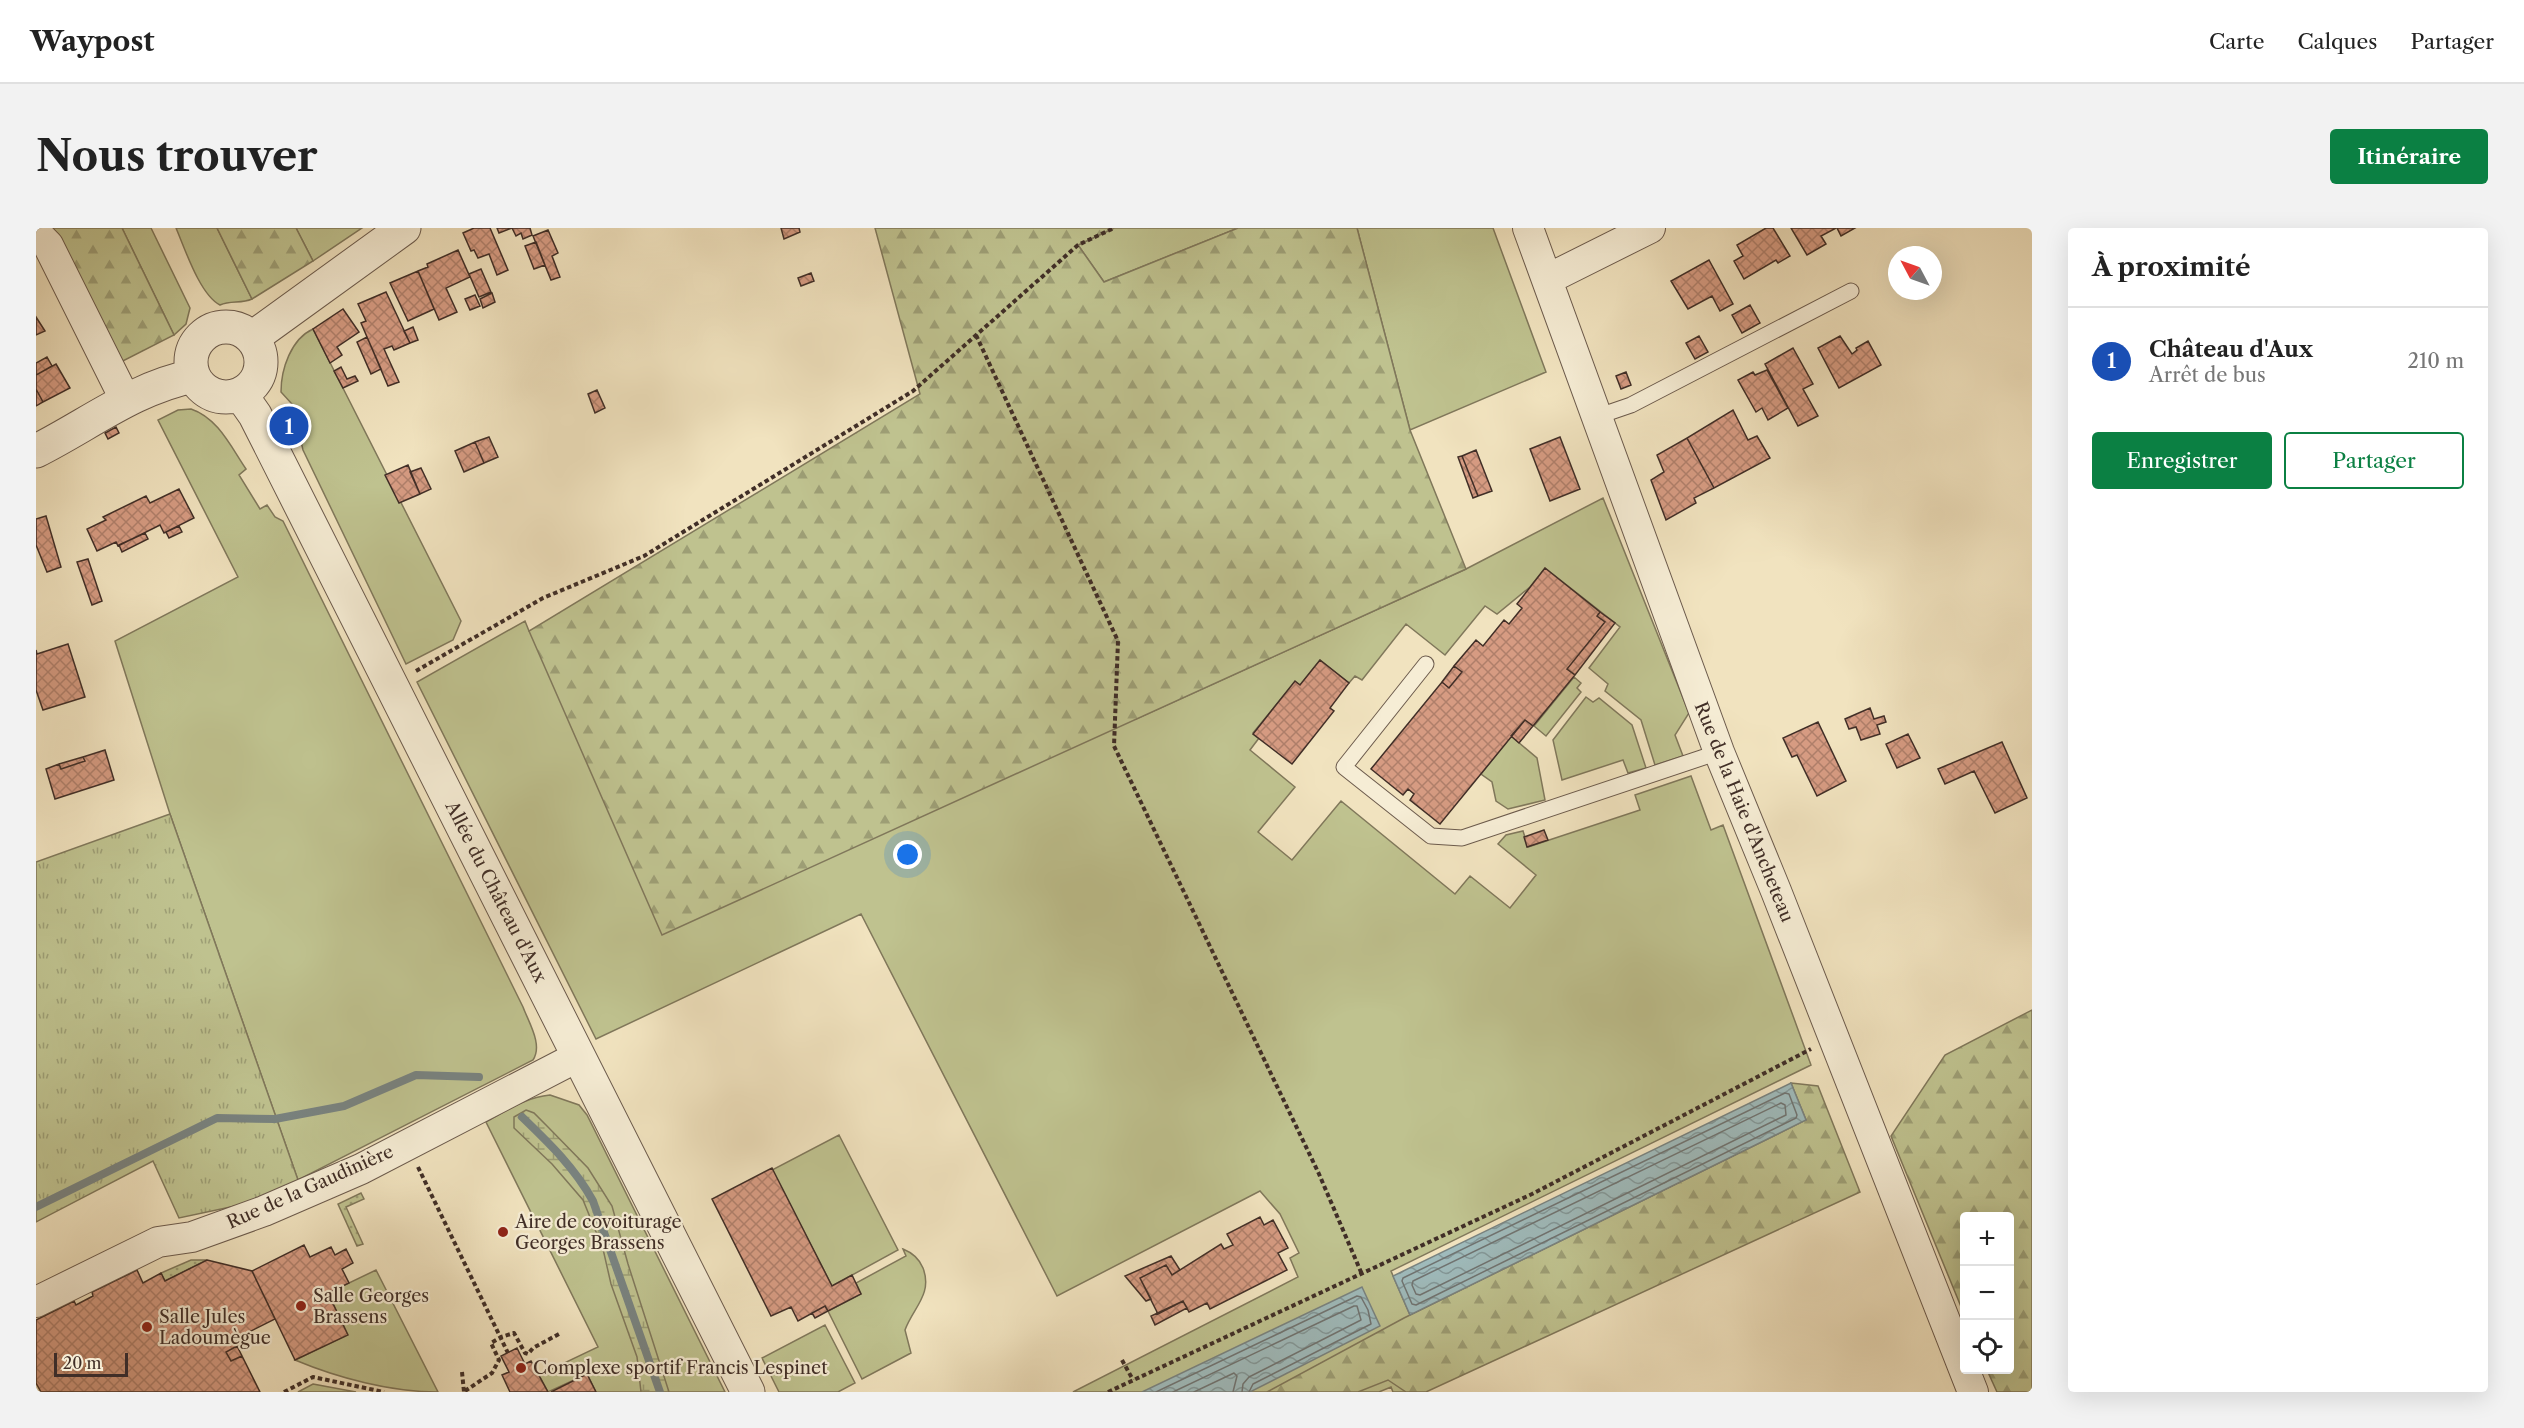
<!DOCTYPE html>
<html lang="fr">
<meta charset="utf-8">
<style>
:root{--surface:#fff;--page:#f2f2f2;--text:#222;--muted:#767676;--line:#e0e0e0;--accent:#0b8043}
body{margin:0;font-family:"Libre Caslon Text",serif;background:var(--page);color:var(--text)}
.controls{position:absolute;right:18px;bottom:18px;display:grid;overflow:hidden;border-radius:6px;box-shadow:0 6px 24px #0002}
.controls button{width:54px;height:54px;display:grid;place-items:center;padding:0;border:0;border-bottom:2px solid var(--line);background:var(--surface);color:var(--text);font:30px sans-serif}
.compass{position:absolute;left:1852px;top:18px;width:54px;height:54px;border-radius:50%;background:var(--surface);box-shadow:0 6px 24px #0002;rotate:311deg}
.scale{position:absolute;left:18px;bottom:15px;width:74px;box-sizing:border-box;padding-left:6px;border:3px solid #402e27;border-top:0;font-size:16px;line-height:21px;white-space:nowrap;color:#402e27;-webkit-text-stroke:4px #f6edd5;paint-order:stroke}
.you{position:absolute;left:872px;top:627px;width:21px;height:21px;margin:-15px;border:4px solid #fff;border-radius:50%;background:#1a73e8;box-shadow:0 0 0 9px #1a73e833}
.badge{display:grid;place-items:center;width:39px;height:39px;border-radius:50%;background:var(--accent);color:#fff;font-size:20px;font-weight:700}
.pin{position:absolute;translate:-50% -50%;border:3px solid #fff;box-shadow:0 2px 6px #0006}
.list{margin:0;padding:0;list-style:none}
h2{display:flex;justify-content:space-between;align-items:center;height:78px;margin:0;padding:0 24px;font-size:26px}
h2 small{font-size:20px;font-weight:400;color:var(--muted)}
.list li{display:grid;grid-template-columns:39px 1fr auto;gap:18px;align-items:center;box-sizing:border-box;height:108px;padding:0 24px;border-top:2px solid var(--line)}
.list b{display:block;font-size:22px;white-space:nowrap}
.list p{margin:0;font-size:20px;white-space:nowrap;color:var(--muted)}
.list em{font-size:20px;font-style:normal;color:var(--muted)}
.actions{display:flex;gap:12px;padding:18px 24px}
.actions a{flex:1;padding:14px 0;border:2px solid var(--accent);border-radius:6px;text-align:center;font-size:21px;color:var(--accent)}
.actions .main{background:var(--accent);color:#fff}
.icon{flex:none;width:33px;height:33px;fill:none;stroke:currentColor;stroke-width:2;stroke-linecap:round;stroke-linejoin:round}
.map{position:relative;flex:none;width:1996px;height:1164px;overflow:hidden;border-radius:6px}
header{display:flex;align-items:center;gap:36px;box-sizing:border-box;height:84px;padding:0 30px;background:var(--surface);border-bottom:2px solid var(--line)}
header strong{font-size:28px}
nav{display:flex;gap:33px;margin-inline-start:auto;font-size:21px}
.intro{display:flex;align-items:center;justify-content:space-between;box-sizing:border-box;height:144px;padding:0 36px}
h1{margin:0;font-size:42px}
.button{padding:15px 27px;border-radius:6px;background:var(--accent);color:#fff;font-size:21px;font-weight:700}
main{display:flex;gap:36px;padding:0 36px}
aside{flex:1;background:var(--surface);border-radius:6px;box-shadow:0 6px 24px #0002}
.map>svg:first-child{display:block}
</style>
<header>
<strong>Waypost</strong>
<nav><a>Carte</a><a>Calques</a><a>Partager</a></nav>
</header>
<div class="intro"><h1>Nous trouver</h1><a class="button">Itinéraire</a></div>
<main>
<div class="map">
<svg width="1996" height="1164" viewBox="0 0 1996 1164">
<defs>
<pattern id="forest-firs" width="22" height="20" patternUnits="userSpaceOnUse" patternTransform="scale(1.5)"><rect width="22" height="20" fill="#bfc28f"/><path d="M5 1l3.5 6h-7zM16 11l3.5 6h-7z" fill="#9d9e75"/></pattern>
<pattern id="wetland-marsh" width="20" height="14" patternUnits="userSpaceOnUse" patternTransform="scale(1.5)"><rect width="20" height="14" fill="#bfc28f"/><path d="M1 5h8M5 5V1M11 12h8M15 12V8" fill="none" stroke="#9d9e75"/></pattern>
<pattern id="park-tufts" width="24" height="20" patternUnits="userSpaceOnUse" patternTransform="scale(1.5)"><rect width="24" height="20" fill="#bfc28f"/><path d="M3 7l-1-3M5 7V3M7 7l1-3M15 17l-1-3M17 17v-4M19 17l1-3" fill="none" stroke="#9d9e75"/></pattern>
<pattern id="garden-dots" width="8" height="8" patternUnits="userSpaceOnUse" patternTransform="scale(1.5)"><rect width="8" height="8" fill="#bfc28f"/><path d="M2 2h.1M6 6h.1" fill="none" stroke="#9d9e75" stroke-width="1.8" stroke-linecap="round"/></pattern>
<pattern id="water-waves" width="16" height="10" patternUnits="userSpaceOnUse" patternTransform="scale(1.5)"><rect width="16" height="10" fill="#9fbbbc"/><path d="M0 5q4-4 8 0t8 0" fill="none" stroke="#839899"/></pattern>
<pattern id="building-cross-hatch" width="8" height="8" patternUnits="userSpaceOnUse" patternTransform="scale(1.5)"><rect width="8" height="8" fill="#d69b82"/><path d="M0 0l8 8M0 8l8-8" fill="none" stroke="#af7f6a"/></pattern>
</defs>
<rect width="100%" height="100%" fill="#f1e3bf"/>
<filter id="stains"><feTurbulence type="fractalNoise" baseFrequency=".00333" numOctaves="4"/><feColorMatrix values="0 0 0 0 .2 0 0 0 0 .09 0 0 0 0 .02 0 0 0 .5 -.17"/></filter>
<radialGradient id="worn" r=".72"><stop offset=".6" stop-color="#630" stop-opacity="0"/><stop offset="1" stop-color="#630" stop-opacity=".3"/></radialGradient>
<!-- grass -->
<path fill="#bfc28f" stroke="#80785b" stroke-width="1.5" d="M86 0H115L154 80 150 96 138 107Z
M140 0H181L216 71C205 76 195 72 184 77 164 67 149 21 140 0Z
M260 0H326L277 33Z
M1078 0H1202L1068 54 1042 17Z
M1321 0H1457L1510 144 1374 202Z
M277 101 425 393 417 412 370 436 267 222 256 176 245 164C245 141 255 111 277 101Z
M155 181C182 190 195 219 210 241L203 247 224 281 231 277 239 289 247 293 487 779C493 795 507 817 497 832L262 952 134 586 79 413 202 349 122 192 142 182Z
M1567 270 1653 485 1639 507 1647 528 1619 537 1605 492 1569 463 1572 456 1553 440 1584 399 1509 340 1494 359 1461 386 1449 378 1409 427 1370 396 1326 452 1319 448 1313 455 1284 432 1264 457 1259 454 1217 505 1223 510 1214 522 1259 559 1222 604 1256 632 1305 573 1419 666 1434 648 1474 680 1500 647 1462 616 1470 607 1487 603 1492 619 1604 582 1599 567 1655 548 1675 602 1687 597 1775 837 1355 1043 1374 1087 1390 1164H1357L1355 1159 1343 1164H1037L1262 1049 1254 1030 1263 1025 1244 986 1224 963 1021 1068 825 686 560 811 381 454 489 393 493 403 1100 491 1430 341Z
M1538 449 1545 455 1541 460 1545 464 1510 508 1498 498Z
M1550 469 1557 474 1563 470 1596 497 1610 540 1592 545 1587 532 1526 552 1517 512Z
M1475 508 1501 530 1509 572 1472 581 1460 573 1456 554 1445 546Z
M514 867 543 877 551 887 689 1164H560L551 1146 512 1164 503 1147 562 1119 450 894C470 883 490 869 514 867Z
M803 907 862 1022 796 1058 736 942Z
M867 1021C877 1025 883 1030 887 1040 897 1066 877 1080 869 1102L875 1125 826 1151 792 1083 825 1066 820 1055 870 1028Z
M340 1042 402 1164C355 1164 302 1150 259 1132L311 1107 292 1065Z
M789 1097 819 1155 802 1164H743L726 1130Z
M277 1156 320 1164H262Z"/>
<!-- forest -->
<path fill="url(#forest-firs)" stroke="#80785b" stroke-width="1.5" d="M12 0H86L138 107 79 137Z
M181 0H260L277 33 216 71Z
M839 0H1078L1042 17 1068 54 1202 0H1321L1374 202 1430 341 626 707 493 403 884 166Z
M1996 782V1164H1961L1951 1142H1974V988H1928V1086L1855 908 1909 827Z
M1755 855 1782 858 1824 964 1390 1164H1370L1352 1152 1322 1164H1231L1368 1090 1770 892Z"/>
<!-- wetland -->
<path fill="url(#wetland-marsh)" stroke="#80785b" stroke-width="1.5" d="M490 882 498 885 511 898 552 940 576 978 592 1036 633 1164H605L601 1129 575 1056 567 1021 547 972 516 936 478 900V889Z"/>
<!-- park -->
<path fill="url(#park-tufts)" stroke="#80785b" stroke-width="1.5" d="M134 586 262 952 218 974 143 990 117 933 0 994V634Z"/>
<!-- garden -->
<path fill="url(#garden-dots)" stroke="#80785b" stroke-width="1.5" d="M325 965 328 971 310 979 327 1016 321 1018 302 976Z
M155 1032H171L129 1053 125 1045Z"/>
<!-- water -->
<path fill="url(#water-waves)" stroke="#798380" stroke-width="1.5" d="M1755 855 1770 892 1374 1087 1357 1048Z
M1326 1059 1344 1098 1214 1164H1106Z"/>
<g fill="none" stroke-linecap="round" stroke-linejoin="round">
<!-- shore -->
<path stroke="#707472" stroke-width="1.5" d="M1749 865 1753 866 1761 887 1760 890 1380 1077 1376 1076 1366 1053 1367 1050Z
M1745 875 1749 877 1750 887 1384 1067 1380 1066 1376 1057 1377 1053Z
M1120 1164 1321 1068 1325 1069 1332 1082 1335 1096 1217 1156 1213 1164
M1137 1164 1318 1078H1321L1325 1092 1213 1149 1207 1156 1206 1164
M1158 1164 1198 1145 1201 1148 1197 1164"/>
<!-- stream -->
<path stroke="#798380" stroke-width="8" d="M486 889C513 915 539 940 557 973L624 1164
M0 979 181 890 239 891 308 878 380 847 443 849"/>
</g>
<!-- building -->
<path fill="url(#building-cross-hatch)" stroke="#402e27" stroke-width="1.5" d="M438 0H454L472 42 461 47 453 26 442 30 438 22 435 23 427 5Z
M461 0H494L496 7 487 11 485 5 480 8 476 0 463 5Z
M745 0H763L764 4 748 11Z
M1730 0H1737L1754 28 1742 35 1740 32 1708 51 1698 33 1707 28 1701 17Z
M1755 0H1800L1785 8 1790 16 1771 27Z
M1801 0H1819L1805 8Z
M512 2 522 25 516 28 524 49 515 52 497 8Z
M500 14 509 37 498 41 489 18Z
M422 22 434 49 410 60 421 84 403 92 382 43 392 39 391 36Z
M1673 32 1697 76 1684 83 1676 68 1652 81 1635 53Z
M445 41 455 64 443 69 433 46Z
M382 43 398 81 372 93 354 55Z
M775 45 778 53 765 58 762 50Z
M350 64 374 115 358 122 356 118 348 121 363 154 352 158 325 95 330 93 322 76Z
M456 65 459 74 447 80 444 71Z
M439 67 444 78 434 82 429 71Z
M1714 77 1724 95 1706 105 1696 87Z
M307 81 323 104 301 119 306 127 294 135 277 101Z
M0 89 9 103 0 107Z
M377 99 382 112 374 115 368 103Z
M1663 108 1672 124 1659 131 1650 115Z
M1804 108 1816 126 1821 122 1820 120 1832 113 1845 137 1803 160 1782 120Z
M331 109 345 141 335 146 321 114Z
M1757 120 1777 156 1767 161 1782 188 1762 198 1729 136Z
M11 129 16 138 0 147V135Z
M20 136 34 160 7 174 0 161V147Z
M305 139 311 151 319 148 322 153 307 160 298 143Z
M1731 142 1752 180 1732 192 1726 180 1720 184 1702 152 1717 144 1719 147Z
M1590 144 1595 157 1585 161 1580 148Z
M0 161 7 174 0 178Z
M561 162 569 180 559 185 552 166Z
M1697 182 1712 212 1721 208 1734 230 1678 260 1651 210Z
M80 199 83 205 72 211 69 205Z
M453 209 462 229 448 235 439 214Z
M1524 209 1544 261 1514 273 1494 221Z
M1651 210 1678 260 1658 270 1660 275 1630 292 1615 252 1628 244 1621 227Z
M439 214 448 235 428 244 419 223Z
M1440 222 1456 263 1442 268 1426 228Z
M1426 228 1442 268 1437 270 1422 229Z
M372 237 384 266 363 275 349 247Z
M385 240 395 261 384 266 374 244Z
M143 261 158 290 128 305 124 297 82 318 80 314 61 323 51 301 70 292 67 289 110 268 114 275Z
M10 288 25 339 11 344 0 317V291Z
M143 298 146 304 133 310 130 304Z
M109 305 112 311 86 324 83 317Z
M52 331 66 373 56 377 41 334Z
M1509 340 1564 384 1561 388 1569 394 1531 441 1539 447 1497 498 1489 492 1404 596 1374 572 1378 566 1372 561 1367 567 1335 541 1406 454 1413 460 1426 444 1418 438 1440 412 1447 418 1468 392 1473 396 1486 380 1481 376Z
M1564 384 1579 395 1539 447 1531 441 1569 394 1561 388Z
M32 416 49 469 7 482 0 462V422L1 426Z
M1284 432 1313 455 1294 480 1298 483 1256 536 1217 506 1259 453 1264 457Z
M1418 438 1426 444 1413 460 1406 454Z
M1834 480 1838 491 1848 488 1850 494 1841 497 1844 506 1825 512 1820 499 1813 501 1809 491Z
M1489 492 1497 498 1483 515 1475 508Z
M1782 494 1810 553 1781 568 1761 527 1756 529 1747 510Z
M1872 506 1884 530 1861 540 1850 516Z
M1966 514 1991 570 1959 585 1938 543 1909 556 1902 541Z
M69 522 78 552 19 571 10 541 23 536 25 541 49 533 47 529Z
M47 529 49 533 25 541 23 536Z
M1508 602 1512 612 1491 619 1488 609Z
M736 940 796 1058 816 1047 825 1066 792 1083 789 1078 762 1093 755 1079 735 1088 676 971Z
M1224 989 1228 997 1237 992 1252 1020 1242 1025 1251 1042 1174 1081 1171 1075 1153 1084 1147 1073 1122 1086 1104 1050 1130 1037 1136 1047 1185 1016 1188 1021 1197 1017 1191 1006Z
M268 1017 274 1029 295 1019 299 1027 310 1021 317 1035 306 1041 313 1055 292 1065 312 1107 259 1132 216 1043Z
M1135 1028 1144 1042 1136 1047 1130 1037 1104 1050 1115 1071 1110 1073 1089 1048Z
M171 1032 216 1043 239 1091 209 1106 212 1112 190 1124 195 1133 206 1128 224 1164H5L0 1155V1092L38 1073 40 1077 57 1068 56 1064 101 1042 107 1055 125 1045 129 1053Z
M1147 1073 1151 1080 1119 1097 1115 1088Z
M789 1078 792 1083 779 1090 776 1085Z
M201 1118 206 1128 195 1133 190 1124Z
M481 1120 489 1136 495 1133 512 1164H474L466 1147 473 1144 465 1128Z
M551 1146 560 1164H515Z"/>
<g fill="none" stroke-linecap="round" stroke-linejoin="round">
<!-- service casing -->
<g stroke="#6c5b4d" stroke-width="17">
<path id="service" d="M1560 189 1595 177 1815 63
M1390 436 1308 539 1395 608 1426 610 1683 524"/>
</g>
<!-- minor casing -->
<g stroke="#6c5b4d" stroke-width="32">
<path id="minor" d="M1492 0 1683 524 1740 663 1937 1164
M0 5 12 17 89 171
M1512 51 1614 0
M0 1074 122 1014 156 1009 228 983 325 941 543 828"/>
</g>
<!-- tertiary casing -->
<g stroke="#6c5b4d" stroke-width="35">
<path id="tertiary" d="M155 134a35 35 0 1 1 70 0a35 35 0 1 1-70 0Z
M216 110 368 0
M205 167 219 187 712 1164
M0 223C52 197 98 160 157 148"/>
</g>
<!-- path -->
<path stroke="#402e27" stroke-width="4" stroke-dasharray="4.5 3" stroke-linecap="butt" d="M940 107 1082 413 1078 518 1283 946 1325 1044
M380 443 507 370 608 328 877 163 1042 17 1078 0
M382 939 472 1125
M1086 1132 1097 1152
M426 1144 428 1164
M429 1163 456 1145 463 1132 455 1115 465 1109 478 1105 489 1125 492 1126 497 1120 523 1106
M248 1164 277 1149 348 1164
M1072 1164 1496 966 1775 821"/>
<!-- service -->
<use href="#service" stroke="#f6edd5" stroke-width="15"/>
<!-- minor -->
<use href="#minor" stroke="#f6edd5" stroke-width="30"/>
<!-- tertiary -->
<use href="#tertiary" stroke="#f6edd5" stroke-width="33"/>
</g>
<!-- markers -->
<g fill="#8f2418" stroke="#f6edd5" stroke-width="2">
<circle cx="467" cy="1004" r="6"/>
<circle cx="265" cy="1078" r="6"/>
<circle cx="111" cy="1099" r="6"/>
<circle cx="485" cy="1140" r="6"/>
</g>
<g text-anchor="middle" stroke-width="4.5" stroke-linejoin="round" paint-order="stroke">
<!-- street labels -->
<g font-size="18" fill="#402e27" stroke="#f6edd5">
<text transform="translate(1708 584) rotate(68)" y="6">Rue de la Haie d'Ancheteau</text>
<text transform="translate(460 664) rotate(63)" y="6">Allée du Château d'Aux</text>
<text transform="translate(274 959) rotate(-24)" y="6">Rue de la Gaudinière</text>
</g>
<!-- poi labels -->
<g font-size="18" fill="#402e27" stroke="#f6edd5" text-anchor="start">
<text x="479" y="1000">Aire de covoiturage<tspan x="479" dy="21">Georges Brassens</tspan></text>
<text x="277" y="1074">Salle Georges<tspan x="277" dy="21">Brassens</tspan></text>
<text x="123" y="1095">Salle Jules<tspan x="123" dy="21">Ladoumègue</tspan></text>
<text x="497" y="1146">Complexe sportif Francis Lespinet</text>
</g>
</g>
<rect width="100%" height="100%" filter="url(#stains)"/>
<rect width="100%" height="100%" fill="url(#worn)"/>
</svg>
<div class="controls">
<button>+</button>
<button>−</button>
<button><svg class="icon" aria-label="locate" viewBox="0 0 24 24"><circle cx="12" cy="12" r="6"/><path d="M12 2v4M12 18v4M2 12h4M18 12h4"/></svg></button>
</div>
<svg class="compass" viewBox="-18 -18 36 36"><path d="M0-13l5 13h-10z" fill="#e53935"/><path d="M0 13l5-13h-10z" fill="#767676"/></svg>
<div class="scale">20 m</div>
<div class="you"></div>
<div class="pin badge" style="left:253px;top:198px;background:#1a4fb4">1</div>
</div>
<aside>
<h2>À proximité<small></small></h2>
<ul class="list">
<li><span class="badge" style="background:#1a4fb4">1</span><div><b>Château d'Aux</b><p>Arrêt de bus</p></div><em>210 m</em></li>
</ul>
<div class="actions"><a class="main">Enregistrer</a><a>Partager</a></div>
</aside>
</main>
